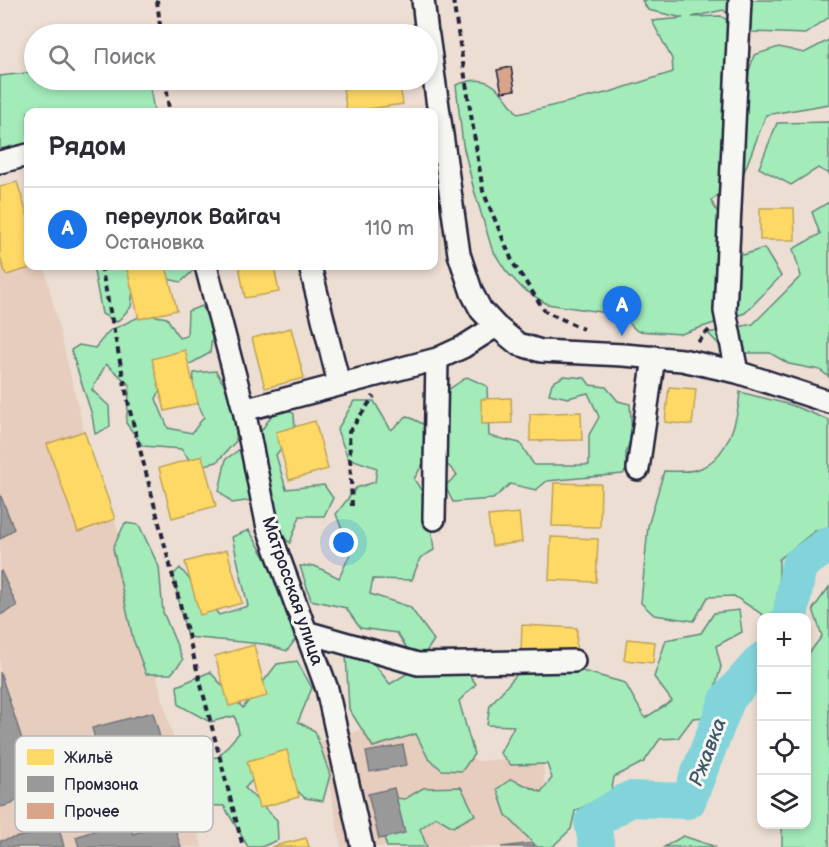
<!DOCTYPE html>
<html lang="ru">
<meta charset="utf-8">
<style>
:root{--surface:#fff;--page:#f7f7f7;--text:#2b2b33;--muted:#7c7c81;--line:#e1e1e2;--accent:#1a73e8}
body{margin:0;font-family:"Balsamiq Sans",sans-serif;background:var(--page);color:var(--text)}
.controls{position:absolute;right:18px;bottom:18px;display:grid;overflow:hidden;border-radius:12px;box-shadow:0 3px 9px #0003}
.controls button{width:54px;height:54px;display:grid;place-items:center;padding:0;border:0;border-bottom:2px solid var(--line);background:var(--surface);color:var(--text);font:30px sans-serif}
.you{position:absolute;left:344px;top:543px;width:21px;height:21px;margin:-15px;border:4px solid #fff;border-radius:50%;background:#1a73e8;box-shadow:0 0 0 9px #1a73e833}
.badge{display:grid;place-items:center;width:39px;height:39px;border-radius:50%;background:var(--accent);color:#fff;font-size:20px;font-weight:700}
.pin{position:absolute;translate:-50% -50px;filter:drop-shadow(0 2px 3px #0008)}
.pin::after{content:'';position:absolute;top:32px;width:21px;height:18px;background:inherit;clip-path:polygon(0 0,100% 0,50% 100%)}
.list{margin:0;padding:0;list-style:none}
h2{display:flex;justify-content:space-between;align-items:center;height:78px;margin:0;padding:0 24px;font-size:26px}
h2 small{font-size:20px;font-weight:400;color:var(--muted)}
.list li{display:grid;grid-template-columns:39px 1fr auto;gap:18px;align-items:center;box-sizing:border-box;height:84px;padding:0 24px;border-top:2px solid var(--line)}
.list b{display:block;font-size:22px;white-space:nowrap}
.list p{margin:0;font-size:20px;white-space:nowrap;color:var(--muted)}
.list em{font-size:20px;font-style:normal;color:var(--muted)}
.icon{flex:none;width:33px;height:33px;fill:none;stroke:currentColor;stroke-width:2;stroke-linecap:round;stroke-linejoin:round}
.map{position:relative;flex:none;width:829px;height:847px;overflow:hidden}
.search{position:absolute;background:var(--surface);box-shadow:0 3px 9px #0003;left:24px;top:24px;width:414px;height:66px;display:flex;align-items:center;gap:15px;box-sizing:border-box;padding:0 21px;border-radius:33px;color:var(--muted);font-size:22px}
.panel{position:absolute;background:var(--surface);box-shadow:0 3px 9px #0003;left:24px;top:108px;width:414px;height:162px;border-radius:12px}
.map>svg:first-child{display:block}
</style>
<div class="map">
<svg width="829" height="847" viewBox="0 0 829 847">
<rect width="100%" height="100%" fill="#edded3"/>
<filter id="ink" filterUnits="userSpaceOnUse"><feTurbulence type="fractalNoise" baseFrequency=".0167" numOctaves="2"/><feDisplacementMap in="SourceGraphic" scale="12" xChannelSelector="R" yChannelSelector="G"/><feConvolveMatrix kernelMatrix="1 2 1 2 8 2 1 2 1" color-interpolation-filters="sRGB"/></filter>
<g filter="url(#ink)">
<!-- built -->
<path fill="#e7cdbd" d="M17 182 28 217V266H44L84 431 115 519 202 847H0V187Z
M408 717 477 761 543 757 548 847H341L321 741Z"/>
<!-- green -->
<path fill="#a3ebb9" stroke="#62867a" stroke-width="1.5" d="M642 0H829V17L805 34 753 32 723 10 692 17 721 16 735 26 724 78 743 90 754 55 779 47 804 53 829 40V104L766 115 743 175 711 201 743 255 764 248 781 276 745 313 681 334 637 331 621 315 547 304 523 289 506 271 492 249 474 190 463 145 456 85C491 71 498 89 518 114L610 92 673 72 672 59 652 21 683 18 648 10Z
M34 72V80H149L154 112H28V149L0 159V76Z
M829 122V174L818 168 791 185 759 168 777 123Z
M829 202V377L820 370 789 364 770 353H727L708 333 753 324 801 276 793 249 820 234 812 212Z
M93 266H196V268L181 282 135 272 131 307 117 322 102 314Z
M202 306 213 330 210 353 190 364 169 370 156 399 168 428 192 433 204 417 192 391 194 373 216 371 238 408 236 441 217 462 195 467 181 449 143 446 126 423 130 385 106 364 92 390 109 406 110 427 95 434 92 415 71 350 79 345 95 348 109 331 145 314 167 318 179 338 187 336 188 311Z
M564 376 585 378 590 385 606 387 618 401 630 404 632 434 626 453V470L623 474 547 481 536 490 510 484 493 499 453 502 445 486 457 475 442 459 448 390 467 377 487 386 489 436 520 443 534 465H589V435L599 417 588 393 568 398 549 394 552 383Z
M740 392 791 405 829 420V529L815 531 779 559V610L766 617 734 596 708 597 694 621 654 615 641 603 648 526 664 471C676 471 690 473 701 468 729 455 738 419 740 392Z
M354 401H374L391 430 407 416 429 427 428 455 414 479 428 501 434 550 420 558 412 580 373 579 370 594 410 607 434 640 424 655 408 650 397 633 360 628 346 608 311 600 300 566H315L339 578 351 552 336 514 356 488 375 482 377 468 348 458 337 430Z
M280 403 294 414 295 431 276 455 286 489 324 485 333 498 324 516H300L290 543 274 528 273 497 232 503 219 491 226 459 257 437Z
M125 523 139 525 159 567 163 612 183 660 171 674H146L133 639 113 548Z
M249 530 271 567 295 640 287 651 264 644 187 637 173 575 180 568 219 615 248 606 232 537Z
M829 587V847H782V825L806 824 807 656 822 636 813 609Z
M739 610 742 632 716 646 721 667 706 717 693 718 678 738 660 739 644 762 614 777 611 793 575 811 571 829 552 847H537L506 815 497 789 511 779 541 792 552 778 547 764 511 765 500 753 514 726 487 725 490 705 519 672 561 665 625 683 645 718 672 701 654 677 666 640 701 633 714 613Z
M363 650 390 684 408 673 465 669 476 684 459 701 474 754 462 771 442 770 428 758 416 734 373 747 349 709 346 655Z
M297 661 312 688 298 722 315 731 330 775 323 801 305 798 268 763 245 788 277 820 278 840 261 847H248L224 806 192 805 181 781 190 760 218 757 239 733 235 716 210 722 179 705 177 686 210 672 243 708 277 664Z
M461 787 475 815 453 827 436 817 420 829 427 847H387L377 817 384 797 405 799 423 788Z
M683 836 716 847H664Z"/>
<!-- homes -->
<path fill="#ffd966" stroke="#bda259" stroke-width="1.5" d="M399 80 403 104 347 112 343 89Z
M17 182 28 217V266H37L6 275 0 257V187Z
M760 208H794L795 240H760Z
M141 266H166L177 310 139 319 127 269Z
M239 266H274L279 292 245 298Z
M291 328 304 378 265 388 252 338Z
M185 350 198 403 165 411 152 359Z
M669 387 696 389 692 425 665 422Z
M511 398 512 423 482 424 481 399Z
M581 412 582 440 530 441V414Z
M315 421 328 469 289 480 276 432Z
M84 431 115 519 78 532 47 444Z
M202 456 216 506 172 518 159 468Z
M554 483 601 484 600 527 552 526Z
M519 513 522 542 492 546 488 516Z
M551 537 598 539 596 582 549 580Z
M227 550 242 603 200 615 185 562Z
M522 625 577 628 576 654 521 652Z
M627 639 655 642 653 663 624 660Z
M254 645 267 696 229 706 215 656Z
M287 750 299 797 259 808 247 761Z
M306 838 309 847H271Z"/>
<!-- industry -->
<path fill="#999" stroke="#75757d" stroke-width="1.5" d="M0 494 14 529 0 539Z
M1 571 17 606 0 615V572Z
M0 672 36 782 12 804 0 807Z
M153 712 165 756 104 772 92 728Z
M403 745 407 765 370 772 366 752Z
M394 788 405 833 379 839 368 794Z
M127 819 133 834 172 820 181 847H79L76 837Z
M59 828 64 847H0V841Z
M533 843 534 847H501Z"/>
<g fill="none" stroke-linecap="round" stroke-linejoin="round">
<!-- river -->
<path stroke="#83d4da" stroke-width="36" d="M790 618 799 565 829 544
M597 847 592 822 630 799 688 801 728 698 762 660"/>
</g>
<!-- building -->
<path fill="#d8a58b" stroke="#22223b" stroke-width="1.5" d="M511 67 515 90 502 92 497 70Z"/>
<g fill="none" stroke-linecap="round" stroke-linejoin="round">
<!-- minor casing -->
<g stroke="#22223b" stroke-width="26">
<path id="minor" d="M423 0 427 34
M428 36 459 254 472 293 481 310 496 326 518 344 541 351 623 355 682 360 737 372 829 402
M0 162 28 155
M206 266 244 410 268 528 327 689 362 847
M310 266 339 384
M737 372 725 311 740 0
M244 410 437 359 463 347 496 326
M638 469 654 357
M434 519 437 359
M306 632 418 664 574 661"/>
</g>
<!-- path -->
<path stroke="#22223b" stroke-width="4" stroke-dasharray="6 4.5" stroke-linecap="butt" d="M157 0 161 34
M453 0 483 191 513 263 545 311 583 329
M166 80 169 112
M101 266 130 411 243 847
M698 342 709 330
M352 506 349 432 374 396"/>
<!-- minor -->
<use href="#minor" stroke="#f6f6f2" stroke-width="21"/>
</g>
</g>
<g text-anchor="middle" stroke-width="6" stroke-linejoin="round" paint-order="stroke">
<!-- street labels -->
<g font-size="18" fill="#22223b" stroke="#f6f6f2">
<text transform="translate(293 591) rotate(71)" y="6">Матросская улица</text>
</g>
<!-- water labels -->
<g font-size="20" font-style="italic" fill="#3f576b" stroke="#f6f6f2">
<text transform="translate(707 752) rotate(-69)" y="7">Ржавка</text>
</g>
</g>
<!-- legend -->
<rect x="15" y="736" width="198" height="96" rx="9" fill="#f6f6f2" stroke="#b6b6bb" stroke-width="1.5"/>
<rect x="27" y="749" width="27" height="16" fill="#ffd966"/>
<rect x="27" y="776" width="27" height="16" fill="#999"/>
<rect x="27" y="803" width="27" height="16" fill="#d8a58b"/>
<g font-size="16" fill="#22223b">
<text x="64" y="763">Жильё</text>
<text x="64" y="790">Промзона</text>
<text x="64" y="817">Прочее</text>
</g>
</svg>
<div class="controls">
<button>+</button>
<button>−</button>
<button><svg class="icon" aria-label="locate" viewBox="0 0 24 24"><circle cx="12" cy="12" r="6"/><path d="M12 2v4M12 18v4M2 12h4M18 12h4"/></svg></button>
<button><svg class="icon" aria-label="layers" viewBox="0 0 24 24"><path d="M12 4l9 5-9 5-9-5zM3 14l9 5 9-5"/></svg></button>
</div>
<div class="you"></div>
<div class="pin badge" style="left:622px;top:336px">A</div>
<div class="search"><svg class="icon" aria-label="search" viewBox="0 0 24 24"><circle cx="10" cy="10" r="6"/><path d="M15 15l6 6"/></svg>Поиск</div>
<section class="panel">
<h2>Рядом<small></small></h2>
<ul class="list">
<li><span class="badge">A</span><div><b>переулок Вайгач</b><p>Остановка</p></div><em>110 m</em></li>
</ul>
</section>
</div>
